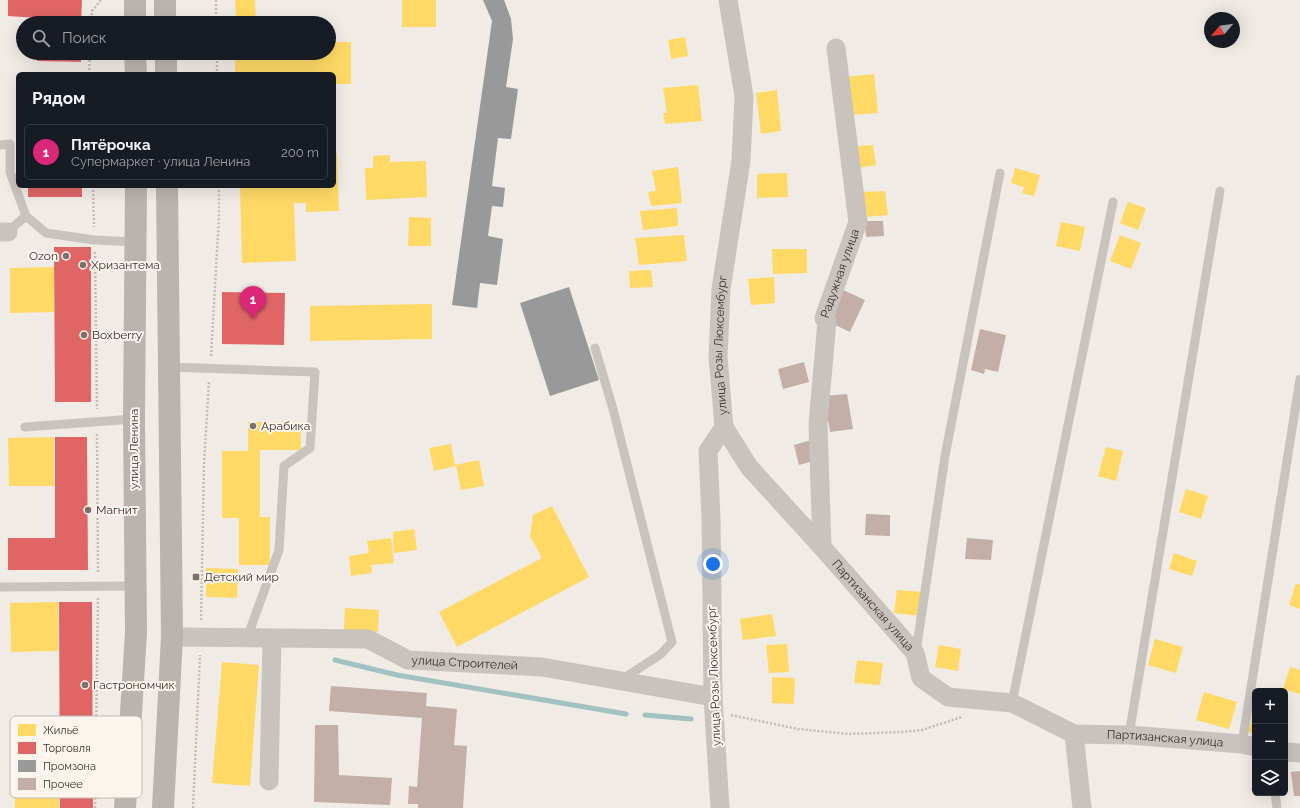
<!DOCTYPE html>
<html lang="ru">
<meta charset="utf-8">
<style>
:root{--surface:#171b24;--page:#20242c;--text:#f1f3f6;--muted:#9ea1a6;--line:#363941;--accent:#db2777}
body{margin:0;font-family:Raleway,sans-serif;background:var(--page);color:var(--text)}
.controls{position:absolute;right:12px;bottom:12px;display:grid;overflow:hidden;border-radius:6px;box-shadow:0 4px 16px #0002}
.controls button{width:36px;height:36px;display:grid;place-items:center;padding:0;border:0;border-bottom:1px solid var(--line);background:var(--surface);color:var(--text);font:20px sans-serif}
.compass{position:absolute;left:1204px;top:12px;width:36px;height:36px;border-radius:50%;background:var(--surface);box-shadow:0 4px 16px #0002;rotate:241deg}
.you{position:absolute;left:713px;top:564px;width:14px;height:14px;margin:-10px;border:3px solid #fff;border-radius:50%;background:#1a73e8;box-shadow:0 0 0 6px #1a73e833}
.badge{display:grid;place-items:center;width:26px;height:26px;border-radius:50%;background:var(--accent);color:#fff;font-size:13px;font-weight:700}
.pin{position:absolute;translate:-50% -33px;filter:drop-shadow(0 1px 2px #0008)}
.pin::after{content:'';position:absolute;top:21px;width:14px;height:12px;background:inherit;clip-path:polygon(0 0,100% 0,50% 100%)}
.list{margin:0;padding:0;list-style:none}
h2{display:flex;justify-content:space-between;align-items:center;height:52px;margin:0;padding:0 16px;font-size:17px}
h2 small{font-size:13px;font-weight:400;color:var(--muted)}
.list li{display:grid;grid-template-columns:26px 1fr auto;gap:12px;align-items:center;box-sizing:border-box;height:56px;margin:0 8px 8px;padding:0 8px;border:1px solid var(--line);border-radius:6px}
.list b{display:block;font-size:15px;white-space:nowrap}
.list p{margin:0;font-size:13px;white-space:nowrap;color:var(--muted)}
.list em{font-size:13px;font-style:normal;color:var(--muted)}
.icon{flex:none;width:22px;height:22px;fill:none;stroke:currentColor;stroke-width:2;stroke-linecap:round;stroke-linejoin:round}
.map{position:relative;flex:none;width:1300px;height:808px;overflow:hidden}
.search{position:absolute;background:var(--surface);box-shadow:0 4px 16px #0002;left:16px;top:16px;width:320px;height:44px;display:flex;align-items:center;gap:10px;box-sizing:border-box;padding:0 14px;border-radius:22px;color:var(--muted);font-size:15px}
.panel{position:absolute;background:var(--surface);box-shadow:0 4px 16px #0002;left:16px;top:72px;width:320px;height:116px;border-radius:6px}
.map>svg:first-child{display:block}
</style>
<div class="map">
<svg width="1300" height="808" viewBox="0 0 1300 808">
<rect width="100%" height="100%" fill="#f0ebe5"/>
<!-- homes -->
<path fill="#ffd966" d="M235 0H255L256 20 236 21Z
M402 0H436V27H402Z
M685 37 688 56 671 59 668 40Z
M329 42H351V84H334V74H235V53H329Z
M874 74 878 113 849 115 845 77Z
M698 85 702 121 665 124 663 113H667L663 88Z
M777 90 781 131 761 134 756 93Z
M873 145 876 165 858 168 856 146Z
M334 153H337L339 211 306 212V203H294L296 261 242 263 240 186H334Z
M390 155V162L426 161 427 197 366 200 365 168H373V156Z
M678 167 682 203 651 206 648 192 656 191 652 171Z
M1015 168 1040 175 1034 196 1022 193 1024 187 1011 183Z
M787 173 788 197 757 198V174Z
M885 191 888 215 866 217 863 192Z
M1128 202 1146 208 1138 230 1120 223Z
M677 208 678 226 643 230 640 211Z
M409 217 431 218V246H408Z
M1061 222 1085 227 1080 251 1056 246Z
M684 235 687 261 639 265 635 238Z
M1120 235 1141 243 1131 269 1110 261Z
M772 249H807V273L773 274Z
M54 267V312L10 313V268Z
M651 270 653 287 630 288 629 271Z
M774 277 775 303 751 305 748 279Z
M432 304V339L310 341V306Z
M248 422H300L301 450H260V517H270V565H239V518H222V451H248Z
M54 437V486H9L8 438Z
M451 444 455 465 479 460 484 486 461 490 456 466 434 471 429 448Z
M1106 447 1123 451 1116 481 1098 476Z
M1186 489 1208 496 1201 519 1179 512Z
M552 506 589 577 457 647 439 612 542 558 530 536 533 515Z
M414 529 417 550 394 553 393 532Z
M391 538 394 563 371 565 372 573 351 576 349 556 369 553 367 541Z
M1174 553 1197 561 1192 576 1169 569Z
M206 568 238 569 237 598 206 597Z
M1296 583 1300 585V609L1289 605Z
M897 590 923 592 920 616 894 613Z
M58 602V651L11 652 10 603Z
M345 608 379 610 378 632 344 630Z
M772 614 776 636 743 640 740 619Z
M1155 639 1183 647 1176 673 1148 665Z
M787 644 789 672 769 673 766 645Z
M939 645 961 649 958 671 935 667Z
M857 660 883 663 880 685 854 683Z
M222 662 259 665 250 786 212 783Z
M1290 667 1300 670V694L1283 689Z
M772 677 795 678 794 704 772 703Z
M1204 692 1237 702 1229 729 1196 720Z
M1255 709V734L1248 732Z
M15 768H59V808H15Z"/>
<!-- shops -->
<path fill="#e06666" d="M8 0H82L81 23H38V18L8 16Z
M37 53H81V62L37 61Z
M28 186H82V197H28Z
M54 247H91V402H55Z
M222 292 285 293 284 345 222 344Z
M55 437H87L88 570H8V538H55Z
M59 602H92L93 808H60Z"/>
<!-- industry -->
<path fill="#999" d="M483 0H504L511 19 513 39 506 87 518 89 511 139 498 138 492 186 505 188 503 207 492 206 488 236 503 239 497 285 480 283 477 308 452 305 492 21Z
M569 287 599 380 550 396 520 303Z"/>
<g fill="none" stroke-linecap="round" stroke-linejoin="round">
<!-- stream -->
<path stroke="#a1c2c1" stroke-width="5" d="M335 660 397 675 626 714
M645 715 691 719"/>
</g>
<!-- building -->
<path fill="#c3afa7" d="M865 221H883L884 236 866 237Z
M841 289 865 300 850 332 827 321Z
M980 329 1006 335 998 372 985 369 984 374 971 370Z
M804 362 809 382 783 389 778 369Z
M847 394 853 429 830 432 824 396Z
M815 439 820 459 799 465 794 445Z
M866 514 890 515V536L865 535Z
M967 538 993 540 991 560 965 559Z
M331 686 427 693 426 706 457 709 454 745 467 746 463 808H418V804H408L409 786 417 787 422 718 329 711Z
M315 725H338L339 775 392 778 390 805 314 802Z
M1300 771V796H1294L1291 772Z"/>
<g fill="none" stroke-linecap="round" stroke-linejoin="round">
<!-- path -->
<path stroke="#c2bbb6" stroke-width="2.5" stroke-dasharray="2 2" stroke-linecap="butt" d="M216 0V23
M91 23 92 11 101 0
M217 53V74
M89 74 90 53
M93 186 94 227
M95 252 97 409
M211 356 219 217V186
M97 434 98 573
M201 620 204 464 209 381
M731 715 798 729 849 734 902 732 922 730 962 717
M95 808 98 598
M193 808 200 655"/>
<!-- service -->
<path stroke="#c9c3be" stroke-width="9" d="M0 145 10 144V172L26 216 46 233 94 240 136 242
M6 233 26 216
M595 348 613 409 672 642 661 654 621 680
M170 367 315 372 310 448 284 466 279 550 247 638
M25 427 134 419
M0 587 135 586
M916 652 945 456 1000 173
M1012 703 1113 202
M1129 735 1220 191
M1242 744 1300 379
M1275 793 1277 808"/>
<!-- minor -->
<g stroke="#c9c3be" stroke-width="19">
<path d="M0 232H8"/>
<path id="s1" d="M724 427 749 467 822 547 915 653 921 678 948 697 1012 703 1074 734 1129 735 1242 744 1255 747"/>
<path id="s2" d="M822 547 818 424 827 321 824 318 858 222 836 48"/>
<path id="s3" d="M172 637 368 639 408 660 542 667 713 697"/>
<path d="M1074 734 1082 808"/>
<path d="M1285 752 1300 753"/>
<path d="M269 781 272 638"/>
<path id="s4" d="M720 808 713 697 711 518 708 451 724 427 718 357 721 289 741 161 744 96 728 0"/>
</g>
<!-- secondary -->
<path stroke="#bab3ae" stroke-width="22" d="M135 0V23
M165 0V23
M135 53 136 74
M166 53V74
M125 808 136 633 134 419 136 186
M163 808 172 637 167 186"/>
</g>
<!-- markers -->
<g fill="#7a716c" stroke="#fbf5ee" stroke-width="1.5">
<circle cx="66" cy="256" r="4"/>
<circle cx="83" cy="265" r="4"/>
<circle cx="84" cy="335" r="4"/>
<circle cx="253" cy="426" r="4"/>
<circle cx="88" cy="510" r="4"/>
<rect x="192" y="573" width="8" height="8" rx="2"/>
<circle cx="85" cy="685" r="4"/>
</g>
<g text-anchor="middle" stroke-width="4" stroke-linejoin="round" paint-order="stroke">
<!-- poi labels -->
<g font-size="12" fill="#3b302b" stroke="#fbf5ee" text-anchor="start">
<text x="58" y="260" text-anchor="end">Ozon</text>
<text x="91" y="269">Хризантема</text>
<text x="92" y="339">Boxberry</text>
<text x="261" y="430">Арабика</text>
<text x="96" y="514">Магнит</text>
<text x="204" y="581">Детский мир</text>
<text x="93" y="689">Гастрономчик</text>
</g>
<!-- street labels -->
<g font-size="12" fill="#3b302b" stroke="#fbf5ee">
<text dy="4" stroke="none"><textPath href="#s2" startOffset="278">Радужная улица</textPath></text>
<text dy="4" stroke="none"><textPath href="#s4" startOffset="468">улица Розы Люксембург</textPath></text>
<text transform="translate(134 449) rotate(-90)" y="4">улица Ленина</text>
<text dy="4" stroke="none"><textPath href="#s1" startOffset="233">Партизанская улица</textPath></text>
<text dy="4" stroke="none"><textPath href="#s3" startOffset="298">улица Строителей</textPath></text>
<text transform="translate(714 676) rotate(-92)" y="4">улица Розы Люксембург</text>
<text dy="4" stroke="none"><textPath href="#s1" startOffset="580">Партизанская улица</textPath></text>
</g>
</g>
<!-- legend -->
<rect x="10" y="716" width="132" height="82" rx="6" fill="#fbf5ee" stroke="#c1bab4" stroke-width="1"/>
<rect x="18" y="724" width="18" height="12" fill="#ffd966"/>
<rect x="18" y="742" width="18" height="12" fill="#e06666"/>
<rect x="18" y="760" width="18" height="12" fill="#999"/>
<rect x="18" y="778" width="18" height="12" fill="#c3afa7"/>
<g font-size="11" fill="#3b302b">
<text x="43" y="734">Жильё</text>
<text x="43" y="752">Торговля</text>
<text x="43" y="770">Промзона</text>
<text x="43" y="788">Прочее</text>
</g>
</svg>
<div class="controls">
<button>+</button>
<button>−</button>
<button><svg class="icon" aria-label="layers" viewBox="0 0 24 24"><path d="M12 4l9 5-9 5-9-5zM3 14l9 5 9-5"/></svg></button>
</div>
<svg class="compass" viewBox="-18 -18 36 36"><path d="M0-13l5 13h-10z" fill="#e53935"/><path d="M0 13l5-13h-10z" fill="#9ea1a6"/></svg>
<div class="you"></div>
<div class="pin badge" style="left:253px;top:319px">1</div>
<div class="search"><svg class="icon" aria-label="search" viewBox="0 0 24 24"><circle cx="10" cy="10" r="6"/><path d="M15 15l6 6"/></svg>Поиск</div>
<section class="panel">
<h2>Рядом<small></small></h2>
<ul class="list">
<li><span class="badge">1</span><div><b>Пятёрочка</b><p>Супермаркет · улица Ленина</p></div><em>200 m</em></li>
</ul>
</section>
</div>
